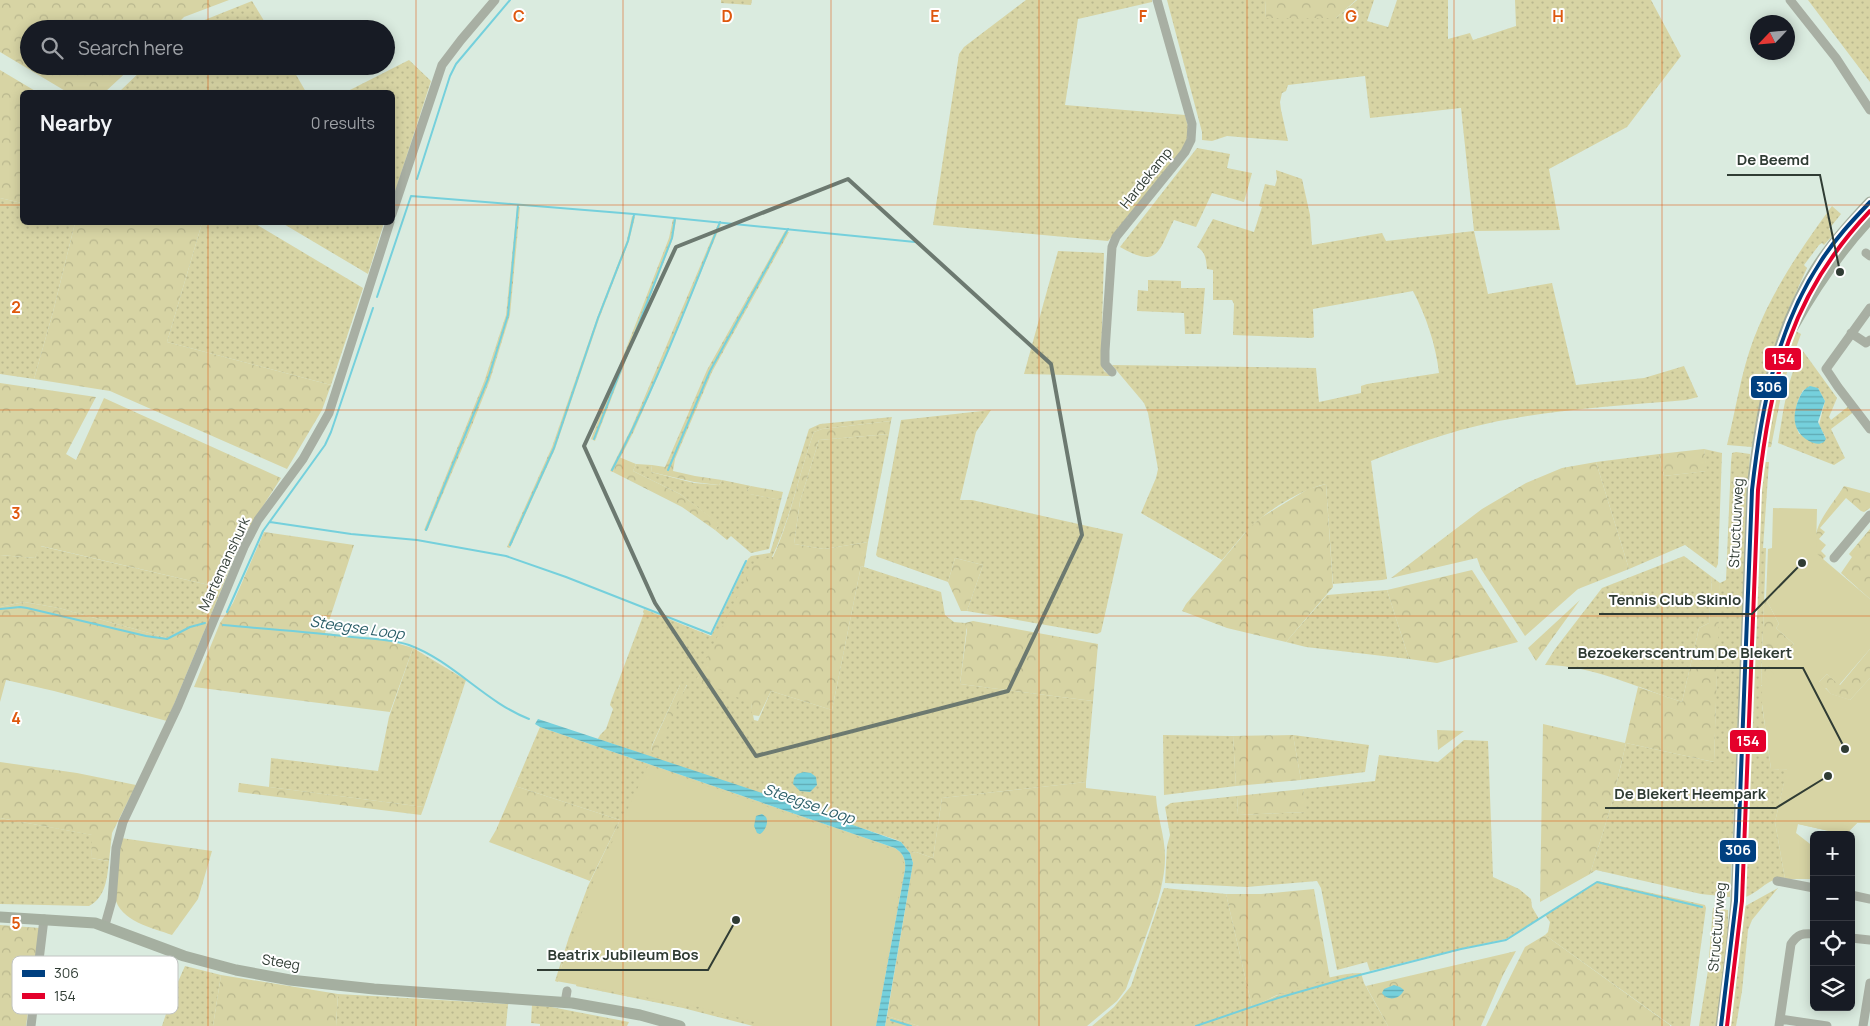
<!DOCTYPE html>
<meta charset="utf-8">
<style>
:root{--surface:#171b24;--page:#242831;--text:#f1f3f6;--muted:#9ea1a6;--line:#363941}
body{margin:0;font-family:Manrope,sans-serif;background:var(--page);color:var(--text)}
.controls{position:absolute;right:15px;bottom:15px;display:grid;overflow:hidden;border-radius:8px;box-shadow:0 2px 12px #0003}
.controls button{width:45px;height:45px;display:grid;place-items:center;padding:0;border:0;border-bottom:1px solid var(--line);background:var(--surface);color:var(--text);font:25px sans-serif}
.compass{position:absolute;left:1750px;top:15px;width:45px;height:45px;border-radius:50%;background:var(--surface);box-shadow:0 2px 12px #0003;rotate:244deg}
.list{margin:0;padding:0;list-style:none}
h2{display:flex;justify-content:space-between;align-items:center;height:65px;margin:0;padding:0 20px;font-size:21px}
h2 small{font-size:16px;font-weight:400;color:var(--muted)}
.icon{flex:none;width:28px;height:28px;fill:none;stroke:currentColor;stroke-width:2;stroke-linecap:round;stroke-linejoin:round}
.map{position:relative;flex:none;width:1870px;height:1026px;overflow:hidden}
.search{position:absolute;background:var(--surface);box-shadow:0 2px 12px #0003;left:20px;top:20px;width:375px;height:55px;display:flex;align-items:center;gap:12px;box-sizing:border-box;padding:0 18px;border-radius:28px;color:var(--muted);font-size:19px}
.panel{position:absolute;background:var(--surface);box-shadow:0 2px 12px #0003;left:20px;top:90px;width:375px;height:135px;border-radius:8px}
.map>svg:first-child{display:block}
</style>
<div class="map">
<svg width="1870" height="1026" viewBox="0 0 1870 1026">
<defs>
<pattern id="grass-dots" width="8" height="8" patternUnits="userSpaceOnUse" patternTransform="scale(1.25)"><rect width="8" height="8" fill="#d7d4a4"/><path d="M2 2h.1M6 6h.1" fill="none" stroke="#b9b78e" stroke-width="1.8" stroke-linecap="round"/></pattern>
<pattern id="forest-crowns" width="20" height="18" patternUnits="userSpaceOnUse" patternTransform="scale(1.25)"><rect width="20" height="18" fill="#d7d4a4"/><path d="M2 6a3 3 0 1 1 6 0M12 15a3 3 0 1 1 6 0" fill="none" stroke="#b9b78e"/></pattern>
<pattern id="water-rules" width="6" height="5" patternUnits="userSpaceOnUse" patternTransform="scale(1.25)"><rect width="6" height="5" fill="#75d0dc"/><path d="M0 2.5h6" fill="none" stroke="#60aab3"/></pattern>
</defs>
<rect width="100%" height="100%" fill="#daebdf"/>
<!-- grass -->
<path fill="url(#grass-dots)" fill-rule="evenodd" d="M721 0H752L751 5 721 3Z
M1026 0H1152V2L1078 19 1065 105 1185 115 1191 138 1124 224 1108 241 933 225 959 54 964 47Z
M1167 0H1265L1266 18H1336L1357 0H1374L1367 21 1388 27 1397 0H1448V39L1470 33 1473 40 1516 26 1515 0H1651L1681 56 1627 127 1549 169 1560 230 1474 231 1488 294 1552 283 1576 385 1644 378 1684 366 1698 397 1686 400C1630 405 1572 408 1516 418 1466 426 1418 442 1371 461L1387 579 1382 580 1333 584 1326 484C1302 489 1268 510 1251 527 1240 537 1232 549 1222 560L1141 513 1156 478 1158 469 1148 413 1144 403 1112 365 1316 368 1319 402 1361 393V386L1367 384 1439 373C1436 345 1426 316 1413 291L1313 309 1314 337 1312 338 1233 335 1234 304 1232 300H1213V270L1207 269C1206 260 1206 252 1197 247L1213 219 1254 232 1262 207 1259 206 1265 184 1275 186 1277 179 1276 170 1302 179 1310 215 1312 245 1382 233 1386 241 1474 231 1461 108 1370 118 1365 76 1288 85 1286 91 1282 93 1280 102 1281 110 1288 141 1227 136 1212 141 1202 140V132Z
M1808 0H1870V82Z
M252 1 269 29H185L187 27Z
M409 60 431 81 393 198 392 92H346Z
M146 66H291L306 92H119Z
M1197 148 1230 154 1227 168 1252 173 1244 202 1212 193 1196 227 1174 220C1158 252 1159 269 1120 247Z
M0 198 22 203V222L75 223 53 312 34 379 0 374Z
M1832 206 1841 214 1829 229 1834 234 1824 245 1822 243 1819 245 1804 265 1807 268 1790 306 1756 423 1752 447 1727 445C1736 409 1741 372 1754 338 1773 289 1802 247 1832 206Z
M517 207H520L510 315 490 380 470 430 427 531 424 530 484 382 506 315Z
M632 216 635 217 629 241 599 319 555 449 510 548 507 547 552 447 597 318 627 240Z
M673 219 676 220 673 238 595 441 591 439 669 238Z
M202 223H254L363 288 331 385 167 342Z
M282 223H384L368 274Z
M718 224H721L663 364 634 431 613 472 610 471 631 429Z
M785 231 789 232 712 372 675 459 669 458 707 370Z
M1058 251 1104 253 1101 362 1104 371 1111 376 1024 374Z
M1148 280 1181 281V288H1205L1201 334H1185L1184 313 1137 311 1138 290 1148 291Z
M1803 351 1837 398 1829 417 1831 420 1850 405 1855 411 1831 429 1845 458 1834 465 1778 443C1783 415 1787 375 1803 351ZM1818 388 1825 401 1819 425 1825 436 1799 434C1792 418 1795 405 1803 390Z
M991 410 976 432 960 500H972L1123 534 1101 632 1097 634 967 611 983 565 955 558 948 582 878 557 876 555 901 420Z
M892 417 891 421 822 429 814 432C799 473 791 518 772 557L751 704 754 720 758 721 771 691 832 710 861 566 941 592 945 615 954 622 965 623 967 625 960 684 1093 701 1086 782 942 798 933 858 916 852 910 853 901 842 897 840 598 739 600 735 606 729 613 709 610 705 611 701 644 613 643 612 644 609 711 636 748 559 751 556 770 553 809 429 820 424ZM680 685H687L651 752 652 745Z
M889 434 868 542 824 549 794 544 800 501 819 440Z
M1704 449 1722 453 1718 564 1716 568 1685 545 1629 569 1596 462 1659 454 1664 476 1706 471Z
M1736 452 1750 454 1730 897 1701 894 1596 870 1590 874 1612 803 1626 743 1714 762 1719 592 1720 583 1726 580 1731 462 1732 453Z
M1758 462H1769L1763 548H1766L1761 685 1796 717 1823 686 1831 694 1850 700 1838 711 1846 721 1851 744 1870 747V823H1857L1850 830 1847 835 1798 824C1792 808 1812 787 1784 783L1775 822 1785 879C1767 876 1757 897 1740 898ZM1766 703 1779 766 1835 768 1836 770 1771 769 1762 705Z
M636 464 652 465 651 472 694 483 719 485 722 480 751 486 747 490 750 494 781 500 769 549 751 553 731 536 727 540 715 530 719 524 680 494 633 471Z
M40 546 222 588 208 622 192 626 167 638 59 608 24 602 0 607V555L35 558Z
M1684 556 1712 577 1709 623 1699 628 1682 702C1639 688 1591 665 1545 665L1555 649 1602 588Z
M1387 590 1409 659 1306 647 1286 642 1327 595Z
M413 648 466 680 424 807 269 787 271 758 378 771 389 717Z
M540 727 895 848C904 854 906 860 905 870L876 1026H753L683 1008 576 986 580 968 562 964 558 982 555 981 569 937 588 886 620 820 515 786Z
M1163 735 1233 736 1236 786 1164 795Z
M1293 735 1369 745 1365 772 1301 780Z
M1464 740 1488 741 1493 877 1519 889 1531 899 1532 907 1539 919 1506 939 1463 948 1370 971 1367 962 1337 970 1321 888 1317 881 1247 887 1165 883 1167 846 1170 835 1165 807 1171 803 1237 796 1238 815 1306 812 1303 789 1375 781 1379 755 1438 762Z
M0 818 93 835 91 858 109 861C107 878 106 897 89 906L0 904Z
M1598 881 1705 905 1706 908 1690 1026H1672L1545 935 1548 932 1550 922 1545 915Z
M1164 888 1226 894 1252 1007C1281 993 1329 973 1361 973L1364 983 1388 1026H1092L1114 1007 1131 986Z
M1778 888 1752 920 1748 930 1742 991 1736 1026H1726L1740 909Z
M1713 908 1728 910V933L1717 1026H1699L1708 970Z
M185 966 221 975 213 1026H162L173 993Z
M338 994 508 1004 506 1026H336Z
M532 1005 551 1007 629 1022 627 1026H540V1024L531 1023Z
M887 1016 919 1026H885Z"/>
<!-- forest -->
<path fill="url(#forest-crowns)" d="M0 0H229L184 17 172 29H29V66H133L105 92H67L0 52Z
M1265 0H1356L1336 18H1266Z
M0 70 37 92H22V203L0 198Z
M202 223 167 342 331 385 322 410 287 469 110 391 34 379 53 312 75 223Z
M1794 330 1801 334 1784 381 1771 447 1761 448 1773 386Z
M0 383 96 397 66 454 76 460 104 398 281 478 241 540 222 588 41 546 35 558 0 555Z
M891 421 889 434 819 440 800 501 794 544 824 549 868 542 864 567 861 566 832 710 771 691 759 716 752 715 751 703 696 680 755 561 773 557C791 518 799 473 814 432L822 429Z
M1704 449 1707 471 1664 476 1659 454Z
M619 457 636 464 633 471 680 494 720 524 715 530 682 507 613 472Z
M669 458 675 459 673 471 695 476 722 480 719 485 694 482 651 472 652 465 665 467Z
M1596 462 1629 569 1578 589 1525 636 1481 569 1477 558 1391 578 1482 509 1526 483 1562 468Z
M1326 484 1333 587 1286 642 1227 628 1182 611 1186 604 1250 527 1262 517 1308 489Z
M751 486 783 492 781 500 749 494 747 490Z
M1844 486 1870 493V508L1864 512 1861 511 1846 498 1820 528 1825 532 1819 539 1826 545 1821 551 1826 556 1819 563C1806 530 1827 513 1844 486Z
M1870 529V599L1841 573 1852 557 1849 554Z
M264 532 354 545 325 633 389 641 413 648 390 712 194 687 220 623 233 603Z
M955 558 983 565 967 611H961L948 582Z
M1472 570 1518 642 1437 663 1409 659 1387 590Z
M1712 577 1720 583 1714 762 1626 743 1612 803 1590 874 1540 902 1543 724 1625 743 1638 687 1682 702 1699 628 1709 623Z
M1766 599 1779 624 1776 628 1794 644 1788 650 1767 657 1775 664 1819 682 1827 674 1840 685 1870 649V678L1850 700 1831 694 1826 688 1761 685 1764 601Z
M1580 600 1536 661 1528 648Z
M24 602 59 608 167 638 192 626 208 622 167 721 54 691 6 680 0 702V607Z
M973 621 1098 644 1093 701 960 684 967 630 965 623Z
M687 684 656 753 651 752 652 746 680 685Z
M1437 730 1464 731 1438 750Z
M1293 735 1301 780 1236 786 1233 736Z
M0 762 77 773 136 785 112 833 109 861 91 858 92 835 0 818Z
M1086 782V788L1156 796C1157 816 1165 836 1165 856 1166 894 1139 952 1126 989L1117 1001 1087 1026H919L887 1016 913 863 910 853 916 852 933 858 942 798Z
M239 783 424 807 421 815 238 792Z
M515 786 620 820 590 881 489 842 496 830Z
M1303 789 1307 812 1238 815 1237 796Z
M121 838 212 851 198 899 172 935C153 928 119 921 115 897Z
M1314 889 1330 979 1277 995 1252 1007 1226 894H1261Z
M0 925 40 928 26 1026H0Z
M1545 935 1670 1025V1026H1486L1525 947Z
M1516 951 1503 975 1481 1026H1388L1366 986Z
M221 975 338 994 336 1026H213Z"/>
<!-- park -->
<path fill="#d7d4a4" d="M1773 508 1817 509 1816 553 1870 599V649L1839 685 1827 674 1819 682 1831 694 1850 700 1870 678V823H1857L1850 830 1847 835 1798 824 1796 833 1814 847V868L1811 879H1785L1775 822 1787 769H1771L1762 704V673L1769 680 1774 674 1769 669 1774 664 1767 657 1779 643 1788 650 1794 644 1776 628 1779 624 1766 599 1768 549 1772 548Z
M648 766 897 851 900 854 904 865 876 1026H770L699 1007 556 981 593 883Z"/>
<!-- water -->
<path fill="url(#water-rules)" d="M1810 386 1818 388 1825 401 1818 422 1826 439 1824 442C1819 445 1815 444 1809 441 1793 432 1792 417 1798 401 1801 394 1803 389 1810 386Z
M538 719 756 791 901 842 910 853 913 863 885 1026H876L905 870C906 860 904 854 895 848L540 727 535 724Z
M804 772 811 773 816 777 817 785 810 792 800 791 793 784 794 778 797 774Z
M762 814 766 817C769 823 765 831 760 834L757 833 754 826 756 816Z
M1394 985 1400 987 1404 990C1400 999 1388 1002 1382 993L1384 989Z"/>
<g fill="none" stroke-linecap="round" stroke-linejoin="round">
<!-- stream -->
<path stroke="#75d0dc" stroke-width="2" d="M417 179 450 76 456 64 510 0
M377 297 411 196 634 214 915 242
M594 439 672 238 675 219
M612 470C654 390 687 306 720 222
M668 470 710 371 788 229
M270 522 351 534 417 540 506 556 566 577 711 634 746 561
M426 530 488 379 508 315 518 205
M510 545 554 448 598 318 628 241 634 215
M0 609 20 607 27 608 146 636 167 639 190 627 205 623
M227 612 263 531 325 445 331 432 373 308
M223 625C266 629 309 632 352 637 371 639 391 639 409 645 453 661 485 702 529 719
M891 1020 911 1026
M1196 1026 1278 998 1344 979 1461 949 1506 940 1597 882 1702 907"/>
<!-- street -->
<path stroke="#a8afa3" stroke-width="9" d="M1790 0 1836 58 1870 110
M392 214 442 65 461 40 495 0
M1866 253 1870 256
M1870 308 1826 369 1838 387 1870 429
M1851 333 1866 343 1870 340
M1112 372 1105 364V351L1112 247 1116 237 1185 152 1191 140 1192 124 1157 0
M1834 558 1870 515
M1777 881 1814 888
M1851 895 1870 899
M105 925 112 900 116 848 123 822 178 706 244 547 258 520 303 459 329 413 390 222
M1851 938 1870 940
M565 1003 567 991
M1780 1019 1827 1026
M31 1026 44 919
M1779 1026 1791 944C1798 934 1802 933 1814 934
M1863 1026 1870 983"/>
<!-- secondary -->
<path stroke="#a5afa0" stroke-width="11" d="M1793 327C1814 289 1840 251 1870 219
M0 917 95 923 184 956 236 970 290 980 374 989 572 1003 640 1015 680 1026
M1721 1026 1731 950 1736 901 1752 490C1760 414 1774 336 1815 270 1830 245 1850 223 1870 202"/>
<!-- bus-1 casing -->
<g stroke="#fff" stroke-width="8">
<path id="bus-1" d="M1721 1026 1736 901 1752 490C1761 410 1776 329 1821 261 1835 239 1852 221 1870 202"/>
</g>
<!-- bus-2 casing -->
<g stroke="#fff" stroke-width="8">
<path id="bus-2" d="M1727 1026 1742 901 1758 490C1771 379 1790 295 1870 211"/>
</g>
<!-- bus-1 -->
<use href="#bus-1" stroke="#004080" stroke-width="4"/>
<!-- bus-2 -->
<use href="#bus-2" stroke="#e4002b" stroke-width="4"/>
</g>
<!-- marked area -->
<path fill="none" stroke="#6c7970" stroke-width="4" stroke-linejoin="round" d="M848 179 1051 364 1082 535 1008 691 756 756 655 603 584 446 676 247Z"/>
<!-- grid -->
<path fill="none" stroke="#df580e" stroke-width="1" stroke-opacity="0.55" d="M208 0V29M416 0V1026M623 0V1026M831 0V1026M1039 0V1026M1247 0V1026M1454 0V1026M1662 0V1026M208 66V92M0 205H22M392 205H1870M208 222V1026M0 410H1870M0 616H1870M0 821H1870"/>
<g text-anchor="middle" stroke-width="4" stroke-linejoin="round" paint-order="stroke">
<!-- street labels -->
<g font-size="14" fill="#303c34" stroke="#fff">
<text transform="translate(1146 178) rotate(-51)" y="5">Hardekamp</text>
<text transform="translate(1736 523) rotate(-87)" y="5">Structuurweg</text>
<text transform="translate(224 564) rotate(-65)" y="5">Martemanshurk</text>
<text transform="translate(1717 927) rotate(-85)" y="5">Structuurweg</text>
<text transform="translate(281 962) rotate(9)" y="5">Steeg</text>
</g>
<!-- water labels -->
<g font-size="15" font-style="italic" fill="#2d606a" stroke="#fff">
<text transform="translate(357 628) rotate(8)" y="5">Steegse Loop</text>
<text transform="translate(809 804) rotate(19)" y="5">Steegse Loop</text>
</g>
</g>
<!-- legend -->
<rect x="12" y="956" width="166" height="58" rx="8" fill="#fff" stroke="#c1c4c2" stroke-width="1"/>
<rect x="22" y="970" width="23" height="7" fill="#004080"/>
<rect x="22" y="993" width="23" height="6" fill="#e4002b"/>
<g font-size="14" fill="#303c34">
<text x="54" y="978">306</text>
<text x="54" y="1001">154</text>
</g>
<g font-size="16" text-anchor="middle" font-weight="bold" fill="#df580e" stroke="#fff" stroke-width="4" stroke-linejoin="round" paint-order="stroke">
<text x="519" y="22">C</text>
<text x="727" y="22">D</text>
<text x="935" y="22">E</text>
<text x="1143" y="22">F</text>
<text x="1351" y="22">G</text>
<text x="1558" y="22">H</text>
<text x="16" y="313">2</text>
<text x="16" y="519">3</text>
<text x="16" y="724">4</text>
<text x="16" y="929">5</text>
</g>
<!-- callouts -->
<path fill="none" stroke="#303c34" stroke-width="2" d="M1840 272L1820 175H1727M1802 563L1752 614H1599M1845 749L1803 668H1568M1828 776L1776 808H1605M736 920L708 970H537"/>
<g fill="#303c34" stroke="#fff" stroke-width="2">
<circle cx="1840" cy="272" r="5"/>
<circle cx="1802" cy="563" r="5"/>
<circle cx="1845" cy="749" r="5"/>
<circle cx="1828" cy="776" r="5"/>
<circle cx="736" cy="920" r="5"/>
</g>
<g font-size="15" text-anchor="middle" font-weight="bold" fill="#303c34" stroke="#fff" stroke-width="4" stroke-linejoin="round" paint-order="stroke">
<text x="1773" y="165">De Beemd</text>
<text x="1675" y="605">Tennis Club Skinlo</text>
<text x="1685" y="658">Bezoekerscentrum De Blekert</text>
<text x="1690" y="799">De Blekert Heempark</text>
<text x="623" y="960">Beatrix Jubileum Bos</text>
</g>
<g stroke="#fff" stroke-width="2">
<rect x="1764" y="347" width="38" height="24" rx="5" fill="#e4002b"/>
<rect x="1750" y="375" width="38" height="24" rx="5" fill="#004080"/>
<rect x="1729" y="729" width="38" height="24" rx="5" fill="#e4002b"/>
<rect x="1719" y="839" width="38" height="24" rx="5" fill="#004080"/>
</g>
<g font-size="14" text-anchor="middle" font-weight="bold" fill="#fff">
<text x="1783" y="364">154</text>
<text x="1769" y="392">306</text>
<text x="1748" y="746">154</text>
<text x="1738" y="855">306</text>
</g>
</svg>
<div class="controls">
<button>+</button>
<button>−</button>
<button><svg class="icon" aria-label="locate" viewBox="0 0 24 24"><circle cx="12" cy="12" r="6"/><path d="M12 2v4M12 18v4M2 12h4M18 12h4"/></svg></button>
<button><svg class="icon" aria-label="layers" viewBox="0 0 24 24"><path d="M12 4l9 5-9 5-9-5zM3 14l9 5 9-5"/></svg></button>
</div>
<svg class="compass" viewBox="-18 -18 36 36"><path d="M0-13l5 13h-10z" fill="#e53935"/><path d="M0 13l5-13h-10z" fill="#9ea1a6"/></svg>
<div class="search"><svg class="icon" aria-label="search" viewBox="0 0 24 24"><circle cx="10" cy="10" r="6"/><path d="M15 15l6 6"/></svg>Search here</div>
<section class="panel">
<h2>Nearby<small>0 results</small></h2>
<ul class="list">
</ul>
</section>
</div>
